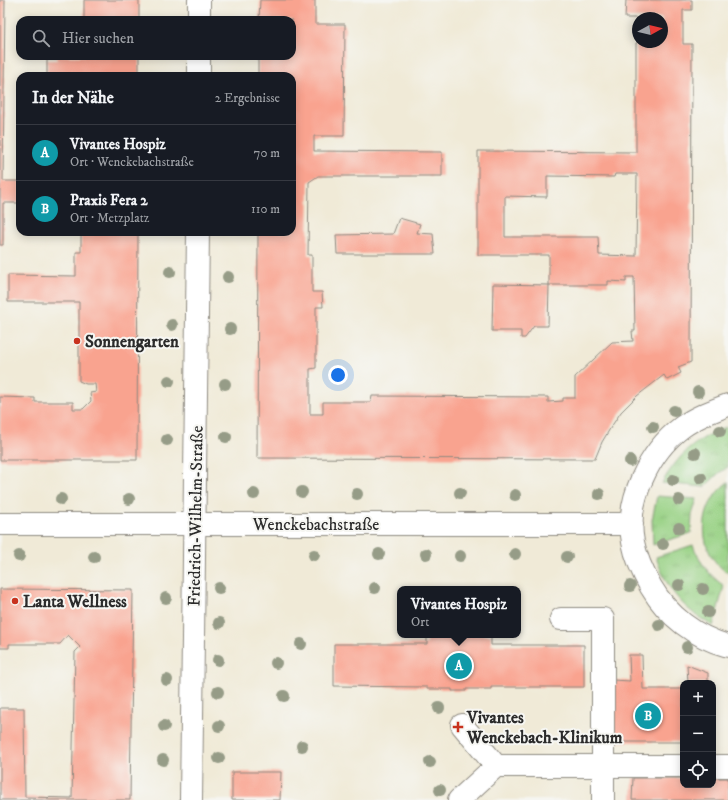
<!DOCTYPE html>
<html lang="de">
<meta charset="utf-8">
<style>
:root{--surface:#171b24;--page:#242831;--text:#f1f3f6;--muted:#9ea1a6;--line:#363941;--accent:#b45309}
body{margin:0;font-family:"IM FELL DW Pica",serif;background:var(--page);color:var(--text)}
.controls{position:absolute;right:12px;bottom:12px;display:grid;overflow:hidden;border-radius:8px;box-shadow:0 2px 10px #0003}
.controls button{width:36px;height:36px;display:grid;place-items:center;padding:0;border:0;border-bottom:1px solid var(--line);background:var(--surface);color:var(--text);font:20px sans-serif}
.compass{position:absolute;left:632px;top:12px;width:36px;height:36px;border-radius:50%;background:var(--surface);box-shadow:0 2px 10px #0003;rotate:82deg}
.you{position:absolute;left:338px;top:375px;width:14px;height:14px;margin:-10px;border:3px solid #fff;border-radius:50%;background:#1a73e8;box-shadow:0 0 0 6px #1a73e833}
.badge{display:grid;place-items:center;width:26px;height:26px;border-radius:50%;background:var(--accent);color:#fff;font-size:13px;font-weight:700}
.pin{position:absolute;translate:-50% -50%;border:2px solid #fff;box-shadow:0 1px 4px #0006}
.popup{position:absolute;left:397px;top:586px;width:124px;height:52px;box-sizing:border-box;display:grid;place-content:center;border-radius:8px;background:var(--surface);filter:drop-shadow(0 1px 3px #0005);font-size:13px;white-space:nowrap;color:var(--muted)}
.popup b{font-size:15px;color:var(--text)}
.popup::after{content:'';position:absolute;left:50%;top:100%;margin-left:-8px;border:8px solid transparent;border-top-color:var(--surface)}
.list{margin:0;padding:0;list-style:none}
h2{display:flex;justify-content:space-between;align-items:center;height:52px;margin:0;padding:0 16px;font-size:17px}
h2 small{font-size:13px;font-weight:400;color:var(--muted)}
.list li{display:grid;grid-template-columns:26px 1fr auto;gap:12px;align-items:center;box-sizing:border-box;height:56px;padding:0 16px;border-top:1px solid var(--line)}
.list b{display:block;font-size:15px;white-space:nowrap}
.list p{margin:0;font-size:13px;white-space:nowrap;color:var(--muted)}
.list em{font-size:13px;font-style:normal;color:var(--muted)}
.icon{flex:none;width:22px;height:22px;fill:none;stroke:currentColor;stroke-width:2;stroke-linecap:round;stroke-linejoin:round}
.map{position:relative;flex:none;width:728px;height:800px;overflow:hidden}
.search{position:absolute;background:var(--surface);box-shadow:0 2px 10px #0003;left:16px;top:16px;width:280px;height:44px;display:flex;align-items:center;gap:10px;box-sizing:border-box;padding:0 14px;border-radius:12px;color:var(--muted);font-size:15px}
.panel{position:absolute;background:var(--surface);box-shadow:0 2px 10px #0003;left:16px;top:72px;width:280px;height:164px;border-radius:12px}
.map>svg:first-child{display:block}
</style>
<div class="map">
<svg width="728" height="800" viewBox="0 0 728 800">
<defs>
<pattern id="grass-tufts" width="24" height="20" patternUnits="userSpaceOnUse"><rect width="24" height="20" fill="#99d285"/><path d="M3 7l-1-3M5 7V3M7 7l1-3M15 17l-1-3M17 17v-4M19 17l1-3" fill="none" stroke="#84b473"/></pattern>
</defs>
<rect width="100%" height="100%" fill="#f6f6f2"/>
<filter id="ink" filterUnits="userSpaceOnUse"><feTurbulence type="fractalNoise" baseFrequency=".025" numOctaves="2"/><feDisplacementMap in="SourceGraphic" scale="8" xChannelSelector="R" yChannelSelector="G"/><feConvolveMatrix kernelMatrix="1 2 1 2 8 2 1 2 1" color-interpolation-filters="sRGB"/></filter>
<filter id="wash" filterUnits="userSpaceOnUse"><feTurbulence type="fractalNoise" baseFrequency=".012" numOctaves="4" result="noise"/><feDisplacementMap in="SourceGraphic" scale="16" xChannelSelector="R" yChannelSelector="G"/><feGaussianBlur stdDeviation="0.9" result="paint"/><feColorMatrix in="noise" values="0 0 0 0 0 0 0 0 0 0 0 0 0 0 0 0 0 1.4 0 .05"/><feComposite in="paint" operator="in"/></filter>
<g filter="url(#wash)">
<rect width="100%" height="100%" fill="#f0ead7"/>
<!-- grass -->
<path fill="url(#grass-tufts)" stroke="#627e58" d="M726 427 728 435V467L719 473 704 487 662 483C678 455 695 440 726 427Z
M728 482V573C695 552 698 504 728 482Z
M657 496 697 499 692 515 691 533 653 545 652 520Z
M693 545C700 563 709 575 724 586L713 626C683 609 667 590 656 557Z"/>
<g id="blocks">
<!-- building -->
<path fill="#f9a38f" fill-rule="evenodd" d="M0 0H5L3 181H20V203H3V245H0Z
M84 0H139V20H84Z
M260 0H315V24H345L344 136H314V151L442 152V176H318L309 182 308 255H312V292H322L323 307H316V368L310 369V414H323V402H371L372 396 548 397V402L563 401V398H575V377L612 342 633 341 632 331H635L634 277H626V282L608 281V285H549L548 326H534L525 338H521V331H492L493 284 549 285V255H478V151L636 152V43H637V42H662V18H625L626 0H692V10H683V44H692L691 362 678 367 681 373 667 380 664 375 637 396 621 412 611 427 602 442 595 459 257 458 258 232H292V76H258V56H292V20H259ZM615 174H637L636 256 599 255 598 237H505V196L547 197V176L614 177Z
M57 56H139V76H47V60H57Z
M399 218 420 224 417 233 433 234 435 254H337L336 235 393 234Z
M81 232H138L137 460H0V397L35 398V402H73V409H83L91 401 90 393 96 392 95 384H86L79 381V302H8V275L76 276V252H81Z
M0 589 133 590 130 800H0V708H24L25 797 72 798 75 652 80 647 68 635 60 644H9V648H0Z
M427 635H491V645H584V687H491V689H466V691H452V689H427V687L334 686V644H427Z
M629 655H642L643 689H683V742H613V680L630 681Z
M687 665 708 673V683H688Z
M232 772H281L280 800H232Z
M633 778H683V785H713V778H728V800H632Z"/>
</g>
</g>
<g filter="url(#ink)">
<use href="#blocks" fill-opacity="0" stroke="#8e8a81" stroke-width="1"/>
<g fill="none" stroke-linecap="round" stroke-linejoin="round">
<!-- minor casing -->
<g stroke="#8e8a81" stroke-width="24">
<path id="minor" d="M199 20V0
M199 76V56
M728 405C712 411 696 417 682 427 649 452 625 501 633 542 636 558 643 573 651 587 668 616 695 637 728 646
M0 524H632
M462 725 496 766
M713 766H728
M191 800 198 232
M459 800 496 766H603V619H561
M603 800V766H683"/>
</g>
<!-- minor -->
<use href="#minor" stroke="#fff" stroke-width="22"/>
</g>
<!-- trees -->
<g fill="#969c87">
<circle cx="170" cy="272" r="6"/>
<circle cx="228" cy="277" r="6"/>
<circle cx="172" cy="325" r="6"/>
<circle cx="230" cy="329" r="6"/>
<circle cx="169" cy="381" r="6"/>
<circle cx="225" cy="384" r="6"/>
<circle cx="698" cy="392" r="6"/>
<circle cx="674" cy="411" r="6"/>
<circle cx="653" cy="427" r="6"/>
<circle cx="720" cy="431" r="6"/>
<circle cx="226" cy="437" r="6"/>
<circle cx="167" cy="440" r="6"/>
<circle cx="695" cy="453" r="6"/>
<circle cx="630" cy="461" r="6"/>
<circle cx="701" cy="478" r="6"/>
<circle cx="673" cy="480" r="6"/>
<circle cx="302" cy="492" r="6"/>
<circle cx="460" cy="493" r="6"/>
<circle cx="254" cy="494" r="6"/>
<circle cx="357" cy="494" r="6"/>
<circle cx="599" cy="494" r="6"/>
<circle cx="515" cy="495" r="6"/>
<circle cx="61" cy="499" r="6"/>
<circle cx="129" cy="499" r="6"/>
<circle cx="679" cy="500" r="6"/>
<circle cx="679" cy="528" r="6"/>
<circle cx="663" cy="544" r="6"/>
<circle cx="379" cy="554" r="6"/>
<circle cx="426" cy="554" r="6"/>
<circle cx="515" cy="554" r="6"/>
<circle cx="314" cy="555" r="6"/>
<circle cx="19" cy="556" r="6"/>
<circle cx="460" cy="556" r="6"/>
<circle cx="94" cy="557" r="6"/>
<circle cx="567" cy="557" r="6"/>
<circle cx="679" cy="585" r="6"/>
<circle cx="630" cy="586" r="6"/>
<circle cx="219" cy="588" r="6"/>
<circle cx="375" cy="588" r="6"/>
<circle cx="703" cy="589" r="6"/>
<circle cx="166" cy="598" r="6"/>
<circle cx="708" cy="612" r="6"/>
<circle cx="219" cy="623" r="6"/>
<circle cx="659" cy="625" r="6"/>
<circle cx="301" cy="644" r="6"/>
<circle cx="687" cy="647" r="6"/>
<circle cx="218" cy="660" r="6"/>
<circle cx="276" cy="663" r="6"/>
<circle cx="167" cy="680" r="6"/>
<circle cx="218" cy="692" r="6"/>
<circle cx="284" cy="696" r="6"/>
<circle cx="439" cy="708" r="6"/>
<circle cx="164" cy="726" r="6"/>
<circle cx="219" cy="726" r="6"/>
<circle cx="302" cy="746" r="6"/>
<circle cx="219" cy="758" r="6"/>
<circle cx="163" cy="760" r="6"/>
<circle cx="430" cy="762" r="6"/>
<circle cx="440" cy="790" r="6"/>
</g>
</g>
<!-- markers -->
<g fill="#c8321e" stroke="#f6f6f2" stroke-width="1.5">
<circle cx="77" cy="341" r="4"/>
<circle cx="15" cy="601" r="4"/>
<path d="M456 721h4v4h4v4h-4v4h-4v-4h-4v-4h4z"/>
</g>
<g text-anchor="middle" stroke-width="4" stroke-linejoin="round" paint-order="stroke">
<!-- poi labels -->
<g font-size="17" font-weight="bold" fill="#2b2b2b" stroke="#f6f6f2" text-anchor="start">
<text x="85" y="347">Sonnengarten</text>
<text x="23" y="607">Lanta Wellness</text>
<text x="467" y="723">Vivantes<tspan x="467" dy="20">Wenckebach-Klinikum</tspan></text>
</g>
<!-- street labels -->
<g font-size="17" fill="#2b2b2b" stroke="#f6f6f2">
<text transform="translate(195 516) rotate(-89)" y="6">Friedrich-Wilhelm-Straße</text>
<text x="316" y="530">Wenckebachstraße</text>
</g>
</g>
</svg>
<div class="controls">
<button>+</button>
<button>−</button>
<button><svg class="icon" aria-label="locate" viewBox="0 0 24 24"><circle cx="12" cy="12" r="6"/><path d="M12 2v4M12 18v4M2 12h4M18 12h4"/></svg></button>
</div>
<svg class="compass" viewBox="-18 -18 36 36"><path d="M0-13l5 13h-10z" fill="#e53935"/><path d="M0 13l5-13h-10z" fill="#9ea1a6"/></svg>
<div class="you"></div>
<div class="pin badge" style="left:459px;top:666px;background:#0f9aa8">A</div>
<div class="popup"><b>Vivantes Hospiz</b>Ort</div>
<div class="pin badge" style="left:648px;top:716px;background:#0f9aa8">B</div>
<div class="search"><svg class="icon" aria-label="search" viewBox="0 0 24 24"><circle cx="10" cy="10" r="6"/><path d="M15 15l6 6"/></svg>Hier suchen</div>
<section class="panel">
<h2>In der Nähe<small>2 Ergebnisse</small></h2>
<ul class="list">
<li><span class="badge" style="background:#0f9aa8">A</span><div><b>Vivantes Hospiz</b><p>Ort · Wenckebachstraße</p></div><em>70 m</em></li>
<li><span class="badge" style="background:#0f9aa8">B</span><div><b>Praxis Fera 2</b><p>Ort · Metzplatz</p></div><em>110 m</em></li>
</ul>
</section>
</div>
